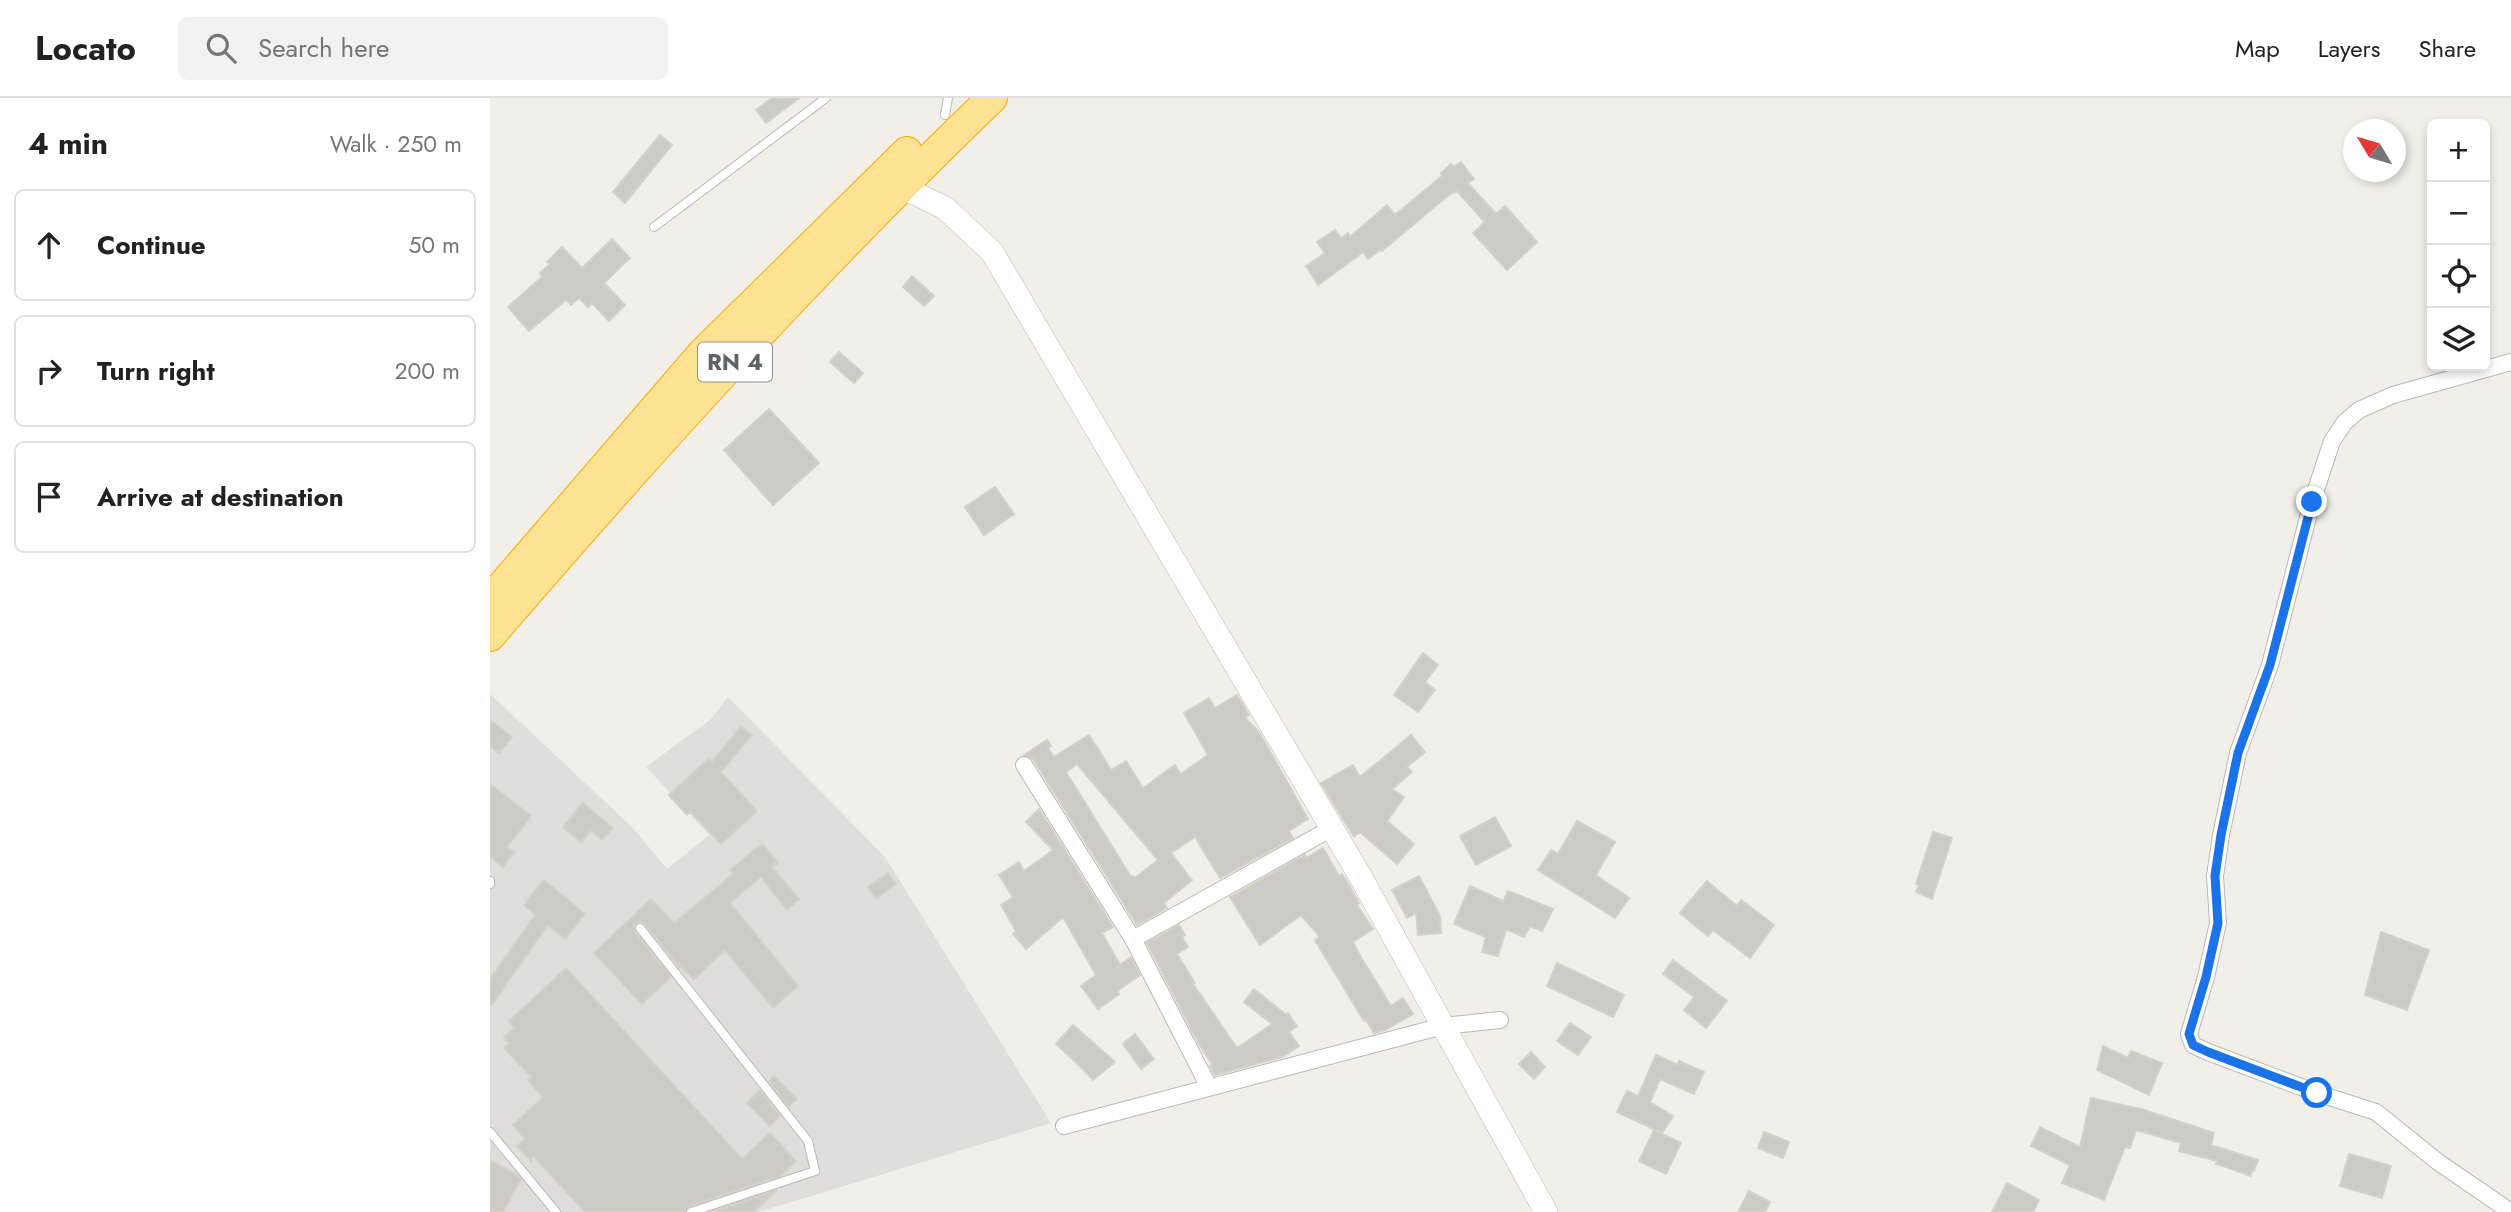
<!DOCTYPE html>
<meta charset="utf-8">
<style>
:root{--surface:#fff;--page:#f2f2f2;--text:#222;--muted:#767676;--line:#e0e0e0}
body{margin:0;font-family:Jost,sans-serif;background:var(--page);color:var(--text)}
.controls{position:absolute;right:21px;top:21px;display:grid;overflow:hidden;border-radius:10px;box-shadow:0 4px 10px #0003}
.controls button{width:63px;height:63px;display:grid;place-items:center;padding:0;border:0;border-bottom:2px solid var(--line);background:var(--surface);color:var(--text);font:35px sans-serif}
.compass{position:absolute;left:1853px;top:21px;width:63px;height:63px;border-radius:50%;background:var(--surface);box-shadow:0 4px 10px #0003;rotate:308deg}
.stop{position:absolute;width:21px;height:21px;margin:-16px;border:5px solid #1a73e8;border-radius:50%;background:#fff}
.stop.end{background:#1a73e8;border-color:#fff;box-shadow:0 2px 7px #0008}
.list{margin:0;padding:0;list-style:none}
h2{display:flex;justify-content:space-between;align-items:center;height:91px;margin:0;padding:0 28px;font-size:30px}
h2 small{font-size:23px;font-weight:400;color:var(--muted)}
.list li{display:grid;grid-template-columns:46px 1fr auto;gap:21px;align-items:center;box-sizing:border-box;height:112px;margin:0 14px 14px;padding:0 14px;border:2px solid var(--line);border-radius:10px}
.list b{display:block;font-size:26px;white-space:nowrap}
.list em{font-size:23px;font-style:normal;color:var(--muted)}
.icon{flex:none;width:38px;height:38px;fill:none;stroke:currentColor;stroke-width:2;stroke-linecap:round;stroke-linejoin:round}
.map{position:relative;flex:none;width:2021px;height:1114px;overflow:hidden}
header{display:flex;align-items:center;gap:42px;box-sizing:border-box;height:98px;padding:0 35px;background:var(--surface);border-bottom:2px solid var(--line)}
header strong{font-size:33px}
nav{display:flex;gap:38px;margin-inline-start:auto;font-size:24px}
.search{width:490px;height:63px;background:var(--page);display:flex;align-items:center;gap:18px;box-sizing:border-box;padding:0 24px;border-radius:10px;color:var(--muted);font-size:26px}
main{display:flex}
aside{flex:1;background:var(--surface)}
.map>svg:first-child{display:block}
</style>
<header>
<strong>Locato</strong>
<div class="search"><svg class="icon" aria-label="search" viewBox="0 0 24 24"><circle cx="10" cy="10" r="6"/><path d="M15 15l6 6"/></svg>Search here</div>
<nav><a>Map</a><a>Layers</a><a>Share</a></nav>
</header>
<main>
<aside>
<h2>4 min<small>Walk · 250 m</small></h2>
<ul class="list">
<li><svg class="icon" aria-label="ahead" viewBox="0 0 24 24"><path d="M12 20V5M6 11l6-6 6 6"/></svg><div><b>Continue</b></div><em>50 m</em></li>
<li><svg class="icon" aria-label="right" viewBox="0 0 24 24"><path d="M7 20v-9h11M14 6l5 5-5 5"/></svg><div><b>Turn right</b></div><em>200 m</em></li>
<li><svg class="icon" aria-label="arrive" viewBox="0 0 24 24"><path d="M6 21V4h12l-3 4 3 4H6"/></svg><div><b>Arrive at destination</b></div></li>
</ul>
</aside>
<div class="map">
<svg width="2021" height="1114" viewBox="0 0 2021 1114">
<rect width="100%" height="100%" fill="#f1efe8"/>
<!-- industrial -->
<path fill="#e0deda" d="M0 596 142 729 177 771 219 737 156 669 221 621 238 599 395 759 561 1025 269 1114H0Z"/>
<!-- building -->
<path fill="#cccac5" stroke="#d6d1c6" stroke-width="2" fill-rule="evenodd" d="M282 0H309L276 25 266 12Z
M170 37 182 47 135 105 123 94Z
M971 64 984 81 978 85 1006 116 1015 108 1047 144 1017 172 983 135 995 124 967 93 960 96 892 153 890 152 878 161 873 154 828 187 816 168 835 155 827 144 845 132 851 140 858 135 860 139 897 107 905 117 953 77 951 75 961 66 964 69Z
M122 141 140 160 114 185 135 207 119 223 102 205 98 209 89 200 81 207 76 202 39 233 18 209 53 178 50 175 60 166 57 164 72 149 92 170Z
M422 178 444 198 434 208 413 189Z
M349 254 373 275 364 285 340 264Z
M279 311 329 365 283 407 234 352Z
M505 389 524 416 494 437 475 409Z
M933 555 948 567 935 584 945 592 928 614 904 597Z
M747 597 759 617 755 620 769 634 818 721 799 733 803 740 730 780 705 739 681 755 702 782 674 805 677 810 647 827 543 661 534 657 557 642 561 648 558 650 564 659 599 637 621 672 636 663 653 690 685 667 691 676 718 657 694 615 719 600 725 610ZM587 666 668 762 645 780 643 778 641 779 576 674Z
M0 622 22 639 9 655 0 648Z
M251 628 262 637 231 674 267 713 231 746 201 714 197 717 179 697 219 660 222 664Z
M921 637 935 654 917 669 922 674 902 691 914 699 897 723 924 746 907 766 870 734 864 739 831 685 863 667 870 679Z
M0 686 41 718 17 749 24 754 13 769 0 759Z
M93 705 123 730 112 742 101 733 91 744 73 729Z
M549 711 623 829 612 835 630 867 641 859 650 877 627 893 629 896 608 911 591 888 606 877 573 819 536 851 523 836 526 833 511 807 523 799 509 777 529 764 534 773 563 752 536 724Z
M1005 719 1021 748 986 767 970 738Z
M1087 723 1125 744 1106 777 1139 800 1125 820 1048 772 1061 752 1068 756Z
M1443 734 1462 740 1442 801 1426 794 1429 787 1426 786Z
M272 746 288 765 282 769 309 801 297 812 271 779 240 805 308 888 283 910 235 852 204 881 192 869 190 870 155 826 150 823 144 827V833L181 879 152 906 104 855 161 801 184 825 244 775 240 772Z
M833 750 849 778 852 776 859 787 869 805 867 807 883 831 863 844 869 856 901 908 913 900 923 916 895 932 884 935 876 922 874 923 825 842 830 839 811 817 770 847 740 799 815 757 816 760Z
M398 775 406 786 386 800 378 789Z
M929 778 950 818 951 835 928 837 926 815 917 820 902 792Z
M54 782 95 816 75 841 58 827 0 909V881L45 817 34 807Z
M1217 783 1247 808 1251 802 1284 827 1260 860 1223 832 1218 838 1190 815Z
M980 788 1013 803 1018 793 1063 811 1052 833 1040 828 1034 839 1016 831 1008 858 992 854 996 839 964 826Z
M689 827 695 837 692 839 698 849 687 856 705 885 703 886 747 950 782 926 754 904 764 891 796 917 798 915 807 928 799 934 809 948 792 959 725 977 720 968 722 966 710 948 657 845Z
M1891 834 1939 852 1917 912 1875 897Z
M1183 862 1237 903 1216 930 1194 912 1204 899 1173 876Z
M1067 865 1134 897 1123 919 1057 888Z
M76 870 252 1061 280 1035 306 1063 290 1078 199 1108 195 1114H95L43 1058 41 1063 27 1048 35 1041 23 1027 53 999 38 982 41 979 14 950 20 945 14 939 24 930 19 923Z
M1080 925 1101 939 1088 957 1067 943Z
M583 927 625 964 603 982 590 968 566 946Z
M645 936 664 961 651 971 633 946Z
M1613 948 1638 960 1641 953 1672 965 1659 997 1607 972Z
M1041 954 1055 969 1044 981 1029 966Z
M1166 957 1188 967 1189 963 1214 974 1204 996 1170 981 1160 1004 1183 1018 1172 1035 1127 1014 1137 993 1148 998Z
M284 978 307 1001 299 1009 279 983Z
M270 992 290 1018 280 1028 257 1005Z
M1601 1000 1651 1011 1724 1035 1721 1047 1768 1062 1764 1073H1762L1761 1078 1726 1066 1727 1063 1689 1053 1691 1045 1646 1032 1640 1050 1635 1049 1614 1102 1572 1085 1580 1067 1541 1048 1550 1029 1590 1049Z
M1164 1032 1191 1045 1176 1076 1149 1063Z
M1274 1034 1299 1044 1293 1060 1268 1050Z
M1859 1056 1901 1068 1892 1100 1850 1088Z
M0 1062 27 1077 31 1081 13 1114H0Z
M1517 1085 1549 1102 1543 1114H1502Z
M287 1092 264 1114H222Z
M1259 1093 1280 1104 1275 1114H1248Z"/>
<g fill="none" stroke-linecap="round" stroke-linejoin="round">
<!-- lane casing -->
<g stroke="#b5b8bc" stroke-width="10">
<path id="lane" d="M455 17 458 0
M164 129 336 0
M0 783V786
M150 830 318 1043 325 1073 201 1114
M0 1034 66 1114"/>
</g>
<!-- street casing -->
<g stroke="#b5b8bc" stroke-width="18">
<path id="street" d="M534 667 643 841 719 989
M643 841 842 730
M574 1028 953 928 1010 922
M2021 1114 1948 1064 1886 1014 1827 995 1718 954 1703 947 1699 936 1716 879 1728 825 1725 778 1731 737 1748 655 1780 567 1822 404 1842 343 1855 324 1869 312 1903 297 2021 264"/>
</g>
<!-- secondary casing -->
<g stroke="#b6babf" stroke-width="24">
<path id="secondary" d="M410 88 455 110 502 154 869 776 1056 1114"/>
</g>
<!-- highway casing -->
<g stroke="#f9ab00" stroke-width="32">
<path id="highway" d="M0 502 212 256 417 54
M0 538C160 352 325 170 502 0"/>
</g>
<!-- lane -->
<use href="#lane" stroke="#fff" stroke-width="8"/>
<!-- street -->
<use href="#street" stroke="#fff" stroke-width="16"/>
<!-- secondary -->
<use href="#secondary" stroke="#fff" stroke-width="23"/>
<!-- highway -->
<use href="#highway" stroke="#fde293" stroke-width="30"/>
</g>
<g fill="none" stroke-linecap="round" stroke-linejoin="round">
<!-- route -->
<path stroke="#1a73e8" stroke-width="9" d="M1822 404 1780 567 1748 655 1731 737 1725 778 1728 825 1716 879 1699 936 1703 947 1718 954 1827 995"/>
</g>
<g text-anchor="middle" stroke-width="5" stroke-linejoin="round" paint-order="stroke">
<!-- shield labels -->
<rect fill="#fff" stroke="#8f9295" stroke-width="2" x="208" y="244.5" width="74" height="39" rx="5"/>
<g font-size="23" font-weight="bold" fill="#5f6368">
<text x="245" y="272">RN 4</text>
</g>
</g>
</svg>
<div class="controls">
<button>+</button>
<button>−</button>
<button><svg class="icon" aria-label="locate" viewBox="0 0 24 24"><circle cx="12" cy="12" r="6"/><path d="M12 2v4M12 18v4M2 12h4M18 12h4"/></svg></button>
<button><svg class="icon" aria-label="layers" viewBox="0 0 24 24"><path d="M12 4l9 5-9 5-9-5zM3 14l9 5 9-5"/></svg></button>
</div>
<svg class="compass" viewBox="-18 -18 36 36"><path d="M0-13l5 13h-10z" fill="#e53935"/><path d="M0 13l5-13h-10z" fill="#767676"/></svg>
<div class="stop" style="left:1827px;top:995px"></div>
<div class="stop end" style="left:1822px;top:404px"></div>
</div>
</main>
